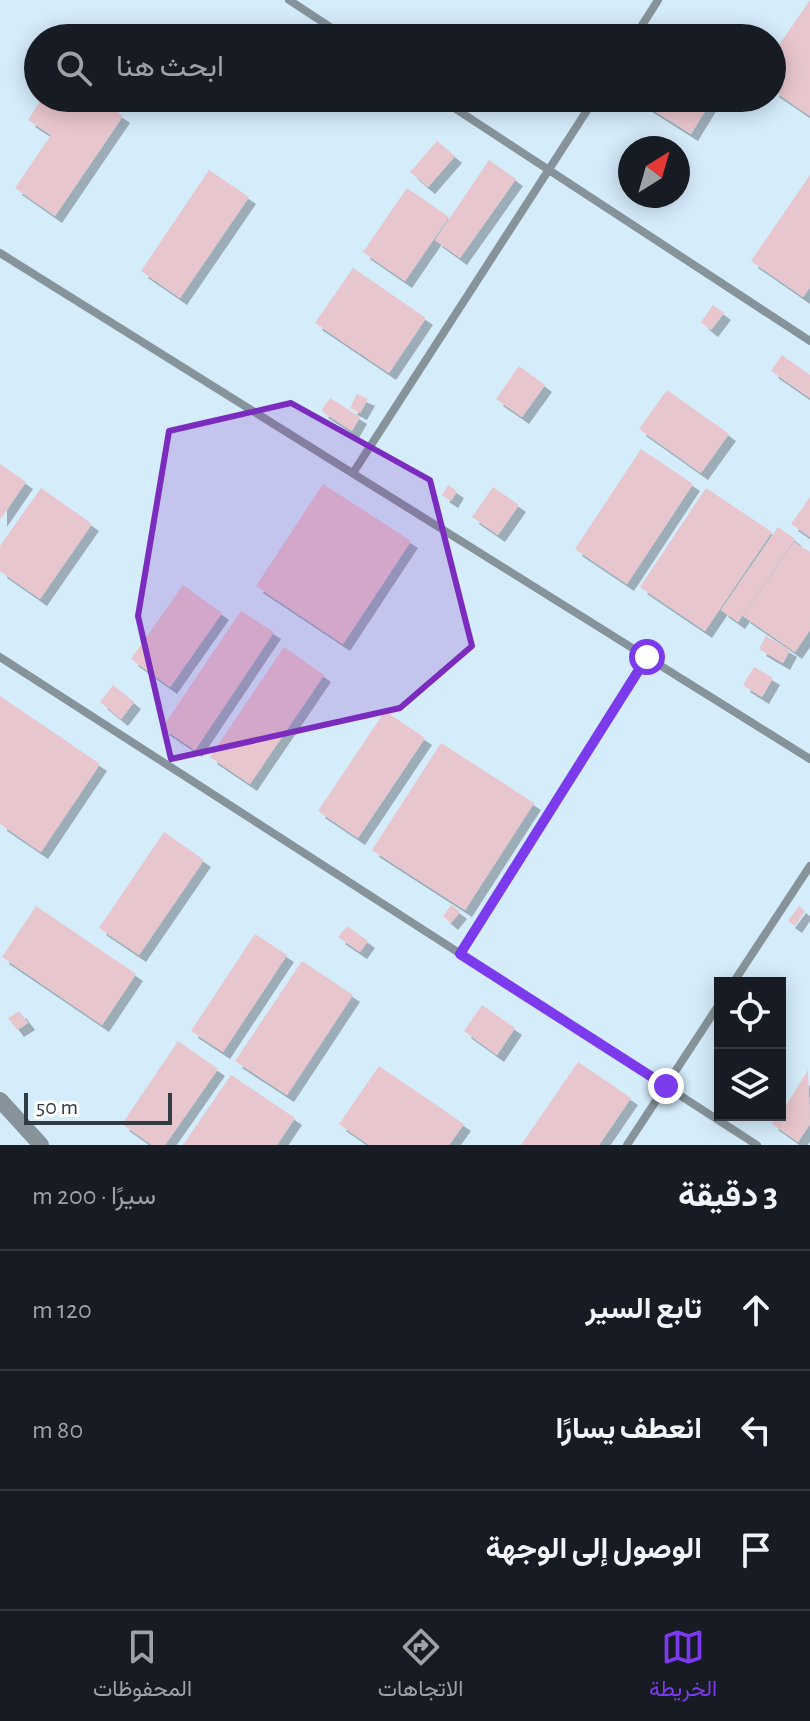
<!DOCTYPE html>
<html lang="ar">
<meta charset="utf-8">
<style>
:root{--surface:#171b24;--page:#20242c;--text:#f1f3f6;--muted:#9ea1a6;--line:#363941;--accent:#7c3aed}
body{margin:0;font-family:"Alegreya Sans",Vazirmatn,sans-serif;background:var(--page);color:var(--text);direction:rtl}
.controls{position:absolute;right:24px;bottom:24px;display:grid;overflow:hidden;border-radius:0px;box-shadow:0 4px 20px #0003}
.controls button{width:72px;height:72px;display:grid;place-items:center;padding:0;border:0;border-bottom:2px solid var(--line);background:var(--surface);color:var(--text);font:40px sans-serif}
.compass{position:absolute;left:618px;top:136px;width:72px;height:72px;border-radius:50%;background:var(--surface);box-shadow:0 4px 20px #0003;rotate:37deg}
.scale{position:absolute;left:24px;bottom:20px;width:148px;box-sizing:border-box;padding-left:8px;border:4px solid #303b42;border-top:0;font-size:22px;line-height:28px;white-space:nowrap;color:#303b42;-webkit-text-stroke:6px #fff;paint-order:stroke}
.stop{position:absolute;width:24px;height:24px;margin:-18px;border:6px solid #7c3aed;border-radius:50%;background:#fff}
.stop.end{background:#7c3aed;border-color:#fff;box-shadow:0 2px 8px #0008}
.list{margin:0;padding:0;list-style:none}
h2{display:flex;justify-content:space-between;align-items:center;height:104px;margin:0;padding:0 32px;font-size:34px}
h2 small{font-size:26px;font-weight:400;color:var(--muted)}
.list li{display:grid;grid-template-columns:52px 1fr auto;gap:24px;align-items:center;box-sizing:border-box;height:120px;padding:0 32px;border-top:2px solid var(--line)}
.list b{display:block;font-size:30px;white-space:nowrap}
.list em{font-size:26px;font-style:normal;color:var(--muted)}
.icon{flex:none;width:44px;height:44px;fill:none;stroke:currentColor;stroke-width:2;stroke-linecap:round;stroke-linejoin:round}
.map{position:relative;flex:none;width:810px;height:1145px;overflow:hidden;direction:ltr}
.search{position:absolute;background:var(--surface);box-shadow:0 4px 20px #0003;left:24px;right:24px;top:24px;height:88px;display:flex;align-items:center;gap:20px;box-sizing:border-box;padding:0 28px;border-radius:44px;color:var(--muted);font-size:30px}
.sheet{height:464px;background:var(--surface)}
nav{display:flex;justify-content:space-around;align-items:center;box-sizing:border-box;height:112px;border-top:2px solid var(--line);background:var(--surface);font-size:22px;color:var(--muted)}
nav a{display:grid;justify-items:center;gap:4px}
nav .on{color:var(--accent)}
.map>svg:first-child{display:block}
</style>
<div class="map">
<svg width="810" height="1145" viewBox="0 0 810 1145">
<defs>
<filter id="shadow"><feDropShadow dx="7" dy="7" stdDeviation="0" flood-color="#0004"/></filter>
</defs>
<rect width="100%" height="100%" fill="#d5ecfb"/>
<!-- building -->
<path fill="#e8c6cd" filter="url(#shadow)" d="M810 0V116L772 90V55Z
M42 98H97L123 116 55 216 15 188 51 135 28 120Z
M634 98H713L691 134Z
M437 141 455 156 428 187 410 172Z
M489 160 516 179 460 258 435 240Z
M209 170 249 197 180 298 141 271Z
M810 175V287L803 297 751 261Z
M407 188 449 217 405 281 363 252Z
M353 268 426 318 389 373 315 323Z
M713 305 724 313 711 330 701 322Z
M782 355 810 375V398L771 371Z
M519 366 545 385 522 417 496 399Z
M667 390 729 434 701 473 639 429Z
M357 394 368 399 360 413 350 408Z
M330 398 360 417 352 431 321 411Z
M641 449 693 484 627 584 575 549Z
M0 464 26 482 0 520Z
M323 484 411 541 343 644 256 586Z
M448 485 457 491 451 501 442 495Z
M493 487 519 505 498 535 472 517Z
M41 488 92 524 40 599 0 571V546Z
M706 488 772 532 705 631 640 587Z
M810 497V537L791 524Z
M778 527 795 539 738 622 721 610Z
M794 542 810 552V630L795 652 743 616Z
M183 585 222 613 170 687 131 659Z
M241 611 274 632 195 750 162 728Z
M766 636 790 650 783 663 759 649Z
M284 647 324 675 250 784 210 757Z
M754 667 773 678 762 697 743 685Z
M113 685 134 702 121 719 100 702Z
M0 696 100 764 41 852 0 824Z
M385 711 425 738 358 838 318 811Z
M441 743 534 803 465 910 372 850Z
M164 832 204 860 139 955 99 928Z
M451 905 460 912 451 923 443 916Z
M36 906 136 974 102 1025 2 957Z
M799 906 805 911 795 926 788 921Z
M347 926 368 941 360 952 338 937Z
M255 934 287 955 223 1052 191 1031Z
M302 961 353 995 287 1095 235 1061Z
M482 1005 515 1028 497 1055 464 1031Z
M19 1011 28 1023 17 1030 8 1018Z
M178 1041 218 1069 165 1145H152L122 1124Z
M578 1062 631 1098 599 1145H521Z
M379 1066 464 1124 449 1145H369L339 1124Z
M808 1070 810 1124 798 1142 771 1123 780 1115Z
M231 1075 295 1118 277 1145H183Z"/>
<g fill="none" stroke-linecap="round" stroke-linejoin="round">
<!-- lane -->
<path stroke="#86939a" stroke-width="8" d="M289 0 347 38
M634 38 658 0
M439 98 810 341
M0 253 810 759
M353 473 595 98
M0 657 757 1145
M460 954 647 657
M733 983 810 866
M627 1145 720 1003"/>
<!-- street -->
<path stroke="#86939a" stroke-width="16" d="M0 1100 41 1145"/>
</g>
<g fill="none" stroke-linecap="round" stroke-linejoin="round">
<!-- route -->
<path stroke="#7c3aed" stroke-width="10" d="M647 657 460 954 666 1086"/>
</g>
<!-- marked area -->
<path fill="#7b2cbf" fill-opacity="0.2" stroke="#7b2cbf" stroke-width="6" stroke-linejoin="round" d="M291 403 430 480 472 646 400 708 171 759 138 616 169 431Z"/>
</svg>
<div class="controls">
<button><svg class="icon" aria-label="locate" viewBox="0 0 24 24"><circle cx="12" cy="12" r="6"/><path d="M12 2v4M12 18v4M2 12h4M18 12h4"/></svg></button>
<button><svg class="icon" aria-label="layers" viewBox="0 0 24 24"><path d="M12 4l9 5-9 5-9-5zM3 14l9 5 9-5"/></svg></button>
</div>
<svg class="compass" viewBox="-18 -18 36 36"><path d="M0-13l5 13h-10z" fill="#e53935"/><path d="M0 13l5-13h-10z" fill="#9ea1a6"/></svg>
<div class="scale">50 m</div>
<div class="stop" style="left:647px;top:657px"></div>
<div class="stop end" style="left:666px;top:1086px"></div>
<div class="search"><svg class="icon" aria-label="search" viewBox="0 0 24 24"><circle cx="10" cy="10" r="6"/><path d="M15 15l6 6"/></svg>ابحث هنا</div>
</div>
<section class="sheet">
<h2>3 دقيقة<small>سيرًا · 200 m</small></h2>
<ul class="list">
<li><svg class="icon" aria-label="ahead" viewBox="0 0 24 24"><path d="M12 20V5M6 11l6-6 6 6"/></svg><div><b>تابع السير</b></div><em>120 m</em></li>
<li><svg class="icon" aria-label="left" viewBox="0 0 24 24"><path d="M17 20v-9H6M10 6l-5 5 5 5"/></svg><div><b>انعطف يسارًا</b></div><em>80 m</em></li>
<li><svg class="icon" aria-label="arrive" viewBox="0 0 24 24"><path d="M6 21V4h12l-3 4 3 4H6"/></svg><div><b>الوصول إلى الوجهة</b></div></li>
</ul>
</section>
<nav>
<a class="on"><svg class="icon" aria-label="map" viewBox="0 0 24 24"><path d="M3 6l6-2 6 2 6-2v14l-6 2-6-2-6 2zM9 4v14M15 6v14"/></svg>الخريطة</a>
<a><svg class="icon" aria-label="directions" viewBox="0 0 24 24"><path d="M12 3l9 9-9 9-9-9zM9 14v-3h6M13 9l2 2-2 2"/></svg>الاتجاهات</a>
<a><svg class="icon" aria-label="saved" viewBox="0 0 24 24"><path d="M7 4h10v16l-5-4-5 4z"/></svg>المحفوظات</a>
</nav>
